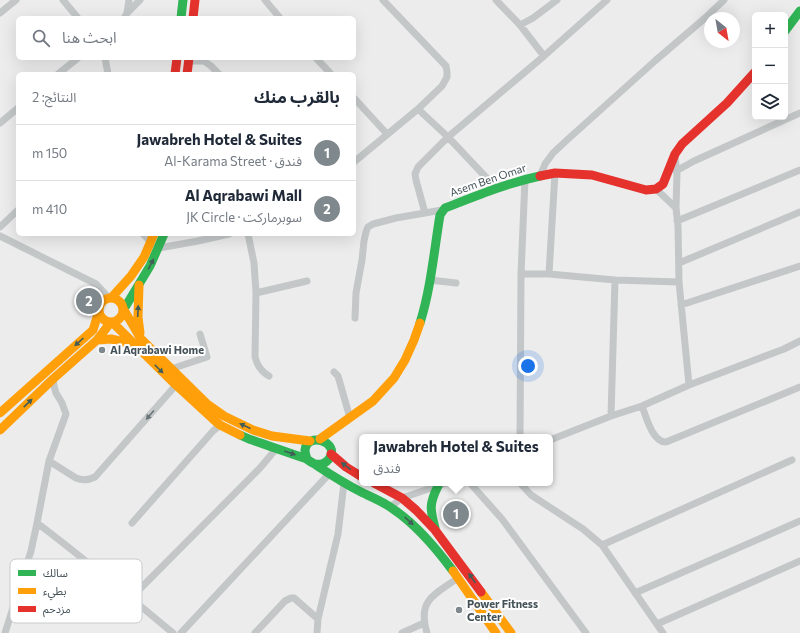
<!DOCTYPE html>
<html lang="ar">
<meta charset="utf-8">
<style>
:root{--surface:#fff;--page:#f2f2f3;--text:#1f2937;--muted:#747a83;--line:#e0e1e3;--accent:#7f888c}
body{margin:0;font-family:Commissioner,"Noto Sans Arabic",sans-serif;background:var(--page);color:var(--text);direction:rtl}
.controls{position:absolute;right:12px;top:12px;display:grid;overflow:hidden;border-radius:6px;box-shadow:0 4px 16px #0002}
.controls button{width:36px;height:36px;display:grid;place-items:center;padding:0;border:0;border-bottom:1px solid var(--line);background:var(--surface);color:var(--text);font:20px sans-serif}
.compass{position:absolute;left:704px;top:12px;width:36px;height:36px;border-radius:50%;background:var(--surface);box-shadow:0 4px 16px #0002;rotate:149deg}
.you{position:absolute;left:528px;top:366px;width:14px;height:14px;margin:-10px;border:3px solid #fff;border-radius:50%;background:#1a73e8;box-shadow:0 0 0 6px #1a73e833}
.badge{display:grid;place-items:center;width:26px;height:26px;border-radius:50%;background:var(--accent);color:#fff;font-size:13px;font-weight:700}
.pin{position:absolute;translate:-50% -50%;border:2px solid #fff;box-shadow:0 1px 4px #0006}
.popup{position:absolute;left:359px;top:434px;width:194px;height:52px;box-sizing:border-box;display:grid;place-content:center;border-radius:6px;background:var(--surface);filter:drop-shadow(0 1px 3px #0005);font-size:13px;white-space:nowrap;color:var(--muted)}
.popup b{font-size:15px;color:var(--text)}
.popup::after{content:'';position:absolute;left:50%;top:100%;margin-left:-8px;border:8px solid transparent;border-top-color:var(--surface)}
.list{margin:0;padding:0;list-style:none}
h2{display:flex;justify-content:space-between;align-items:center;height:52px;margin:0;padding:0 16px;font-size:17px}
h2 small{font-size:13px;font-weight:400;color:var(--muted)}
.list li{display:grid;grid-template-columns:26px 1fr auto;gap:12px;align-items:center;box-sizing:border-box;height:56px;padding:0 16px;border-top:1px solid var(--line)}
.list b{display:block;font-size:15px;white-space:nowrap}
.list p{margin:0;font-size:13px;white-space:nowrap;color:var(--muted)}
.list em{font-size:13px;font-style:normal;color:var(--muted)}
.icon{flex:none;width:22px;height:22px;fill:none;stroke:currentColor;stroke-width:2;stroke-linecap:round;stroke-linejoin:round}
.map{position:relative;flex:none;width:800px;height:633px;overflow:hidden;direction:ltr}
.search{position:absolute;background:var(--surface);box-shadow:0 4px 16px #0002;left:16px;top:16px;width:340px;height:44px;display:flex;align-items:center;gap:10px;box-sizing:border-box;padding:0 14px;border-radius:6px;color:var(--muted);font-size:15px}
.panel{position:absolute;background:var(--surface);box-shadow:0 4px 16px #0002;left:16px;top:72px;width:340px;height:164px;border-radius:6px;direction:rtl}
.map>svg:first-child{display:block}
</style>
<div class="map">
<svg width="800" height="633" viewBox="0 0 800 633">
<rect width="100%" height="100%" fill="#edecec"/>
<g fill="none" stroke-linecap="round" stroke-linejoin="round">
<!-- street -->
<path stroke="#c3c7c8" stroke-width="7" d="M63 0 78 18
M265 0 280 18
M496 0 520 25 533 18 557 0
M0 13 16 0
M127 13 140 0
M124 18 127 13 129 0
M520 25 544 56
M105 58 108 74
M316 58 331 74
M188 61H204L211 66 219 74
M58 74 78 58
M354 98 387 134
M418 109 448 137 496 188
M0 123 18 108
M675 157 677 174 676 208 678 226 679 282 689 385
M354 162 418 109 442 86 447 77V72L446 66 383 0
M676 171 694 161 800 113
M540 176 545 164 553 153 567 140 656 60 705 18 724 0
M656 189 676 208
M425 213 416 180 415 174 418 167 448 137 544 56 607 0
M677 221 800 170
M0 227 18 210
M143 234 151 242
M248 234 254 263 256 293 255 357C257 365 262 372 269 376
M0 236 96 284 109 298
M159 248 198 241 229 234
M679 263 800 212
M521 274H549L615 280 679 282
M549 274 555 173
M430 280 456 283
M98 289 101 296V303
M256 293 307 281
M681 305 800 266
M355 318 356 293 362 260 364 241 366 232 368 227 373 224 396 218 442 210
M171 369 207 357 200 334
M334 372 338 376 350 418
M642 406C646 416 652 441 665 442 667 442 669 441 671 440L800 387
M611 416 615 280
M520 437 521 274 525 179
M550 440 611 416 642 406 689 385 784 349 800 341
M49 461 76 478C83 481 89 480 95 477L176 385
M470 483 502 519 586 633
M520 483 531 495 583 529 602 545 663 633
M390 507 402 498 446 483
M37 523C84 558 128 596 173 633
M132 523 213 431 220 425
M602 545 792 460
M635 593 800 521
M131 598 260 468 276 449
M657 624 800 561
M5 633 31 551 37 523 49 461 66 414 62 403 56 393 54 386 53 379
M181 633 329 474
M255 633 285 601 291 598H294L318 619
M317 633 318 619 338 534 344 483
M402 633 424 623
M427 633C417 600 434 595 458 578"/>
<!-- fast -->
<path stroke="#30b455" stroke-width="9" d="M181 18 183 0
M785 31 800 11
M124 309 150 266 164 234
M420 323C431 288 434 251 440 215L445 208C476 196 507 183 540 176
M240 435 249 439C267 445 286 452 304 458 308 459 311 463 315 464 320 465 325 464 329 459 341 442 307 431 305 450 305 453 306 456 307 459
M316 465C331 475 347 485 363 493 374 498 384 502 393 509 417 525 436 548 453 571
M435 528C430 509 429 504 438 486"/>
<!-- slow -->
<path stroke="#ff9f0a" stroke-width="9" d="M139 285 138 317 140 333
M112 297 131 276 144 257 154 234
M99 310a12 12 0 1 1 24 0a12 12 0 1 1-24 0Z
M124 310 141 339 207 404 224 416 253 430 272 436 310 441
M112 322 176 385 213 419 220 425 240 435
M97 340 111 339 132 344
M0 413 93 330 99 311
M0 430 53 379 97 340 111 322
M320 439 373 401 394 378 405 360 414 340 420 323
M453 571 496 633
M481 592 511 633"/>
<!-- jam -->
<path stroke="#e5322d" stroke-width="9" d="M193 18 195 0
M175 74 177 58
M187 74 189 58
M540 176 555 173 592 175 646 190 656 189 663 184 675 154 682 144 727 103 755 72
M331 454 346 467 362 477
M374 483 402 498 416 510 435 530 481 592"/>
</g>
<!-- one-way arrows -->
<defs><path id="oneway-solid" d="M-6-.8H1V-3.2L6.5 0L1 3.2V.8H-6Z"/></defs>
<g fill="#425c58">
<use href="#oneway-solid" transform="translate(151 264) rotate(-63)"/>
<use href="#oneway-solid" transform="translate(138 311) rotate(-87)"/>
<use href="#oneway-solid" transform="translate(79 342) rotate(138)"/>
<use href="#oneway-solid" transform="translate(159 369) rotate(45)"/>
<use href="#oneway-solid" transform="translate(28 403) rotate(-44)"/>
<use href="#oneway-solid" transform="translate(245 426) rotate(-156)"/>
<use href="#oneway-solid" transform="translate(290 453) rotate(19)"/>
<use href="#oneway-solid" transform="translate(346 466) rotate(-143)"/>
<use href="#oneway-solid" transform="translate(409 521) rotate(42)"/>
<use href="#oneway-solid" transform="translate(472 578) rotate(-125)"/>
</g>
<use fill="#6a757a" href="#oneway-solid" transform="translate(150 415) rotate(131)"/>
<!-- markers -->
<g fill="#7f888c" stroke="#fff" stroke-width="1.5">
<circle cx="102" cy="350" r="4"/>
<circle cx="459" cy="610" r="4"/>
</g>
<g text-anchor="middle" stroke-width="4" stroke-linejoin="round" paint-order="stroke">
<!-- street labels -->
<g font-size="11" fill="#445258" stroke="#fff">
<text transform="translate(488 180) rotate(-19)" y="4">Asem Ben Omar</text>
</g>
<!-- poi labels -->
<g font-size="11" font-weight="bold" fill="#445258" stroke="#fff" text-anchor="start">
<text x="110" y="354">Al Aqrabawi Home</text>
<text x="467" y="608">Power Fitness<tspan x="467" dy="13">Center</tspan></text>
</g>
</g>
<!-- legend -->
<rect x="10" y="559" width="132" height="64" rx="6" fill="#fff" stroke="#c7cbcd" stroke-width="1"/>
<rect x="18" y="570" width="18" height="6" fill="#30b455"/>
<rect x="18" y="588" width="18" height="6" fill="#ff9f0a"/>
<rect x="18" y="606" width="18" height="6" fill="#e5322d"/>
<g font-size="11" fill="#445258">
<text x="43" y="577">سالك</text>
<text x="43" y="595">بطيء</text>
<text x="43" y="613">مزدحم</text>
</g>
</svg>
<div class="controls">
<button>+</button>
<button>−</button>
<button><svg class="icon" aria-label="layers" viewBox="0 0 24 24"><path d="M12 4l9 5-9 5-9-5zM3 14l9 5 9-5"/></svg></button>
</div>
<svg class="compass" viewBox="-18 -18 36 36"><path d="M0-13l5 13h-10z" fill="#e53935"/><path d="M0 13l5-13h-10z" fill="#747a83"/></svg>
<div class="you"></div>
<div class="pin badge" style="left:456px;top:514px">1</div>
<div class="popup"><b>Jawabreh Hotel &amp; Suites</b>فندق</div>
<div class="pin badge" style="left:89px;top:301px">2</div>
<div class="search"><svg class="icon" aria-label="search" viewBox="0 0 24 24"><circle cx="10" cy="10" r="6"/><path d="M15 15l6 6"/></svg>ابحث هنا</div>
<section class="panel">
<h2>بالقرب منك<small>النتائج: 2</small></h2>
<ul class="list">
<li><span class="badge">1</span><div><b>Jawabreh Hotel &amp; Suites</b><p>فندق · Al-Karama Street</p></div><em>150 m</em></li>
<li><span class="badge">2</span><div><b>Al Aqrabawi Mall</b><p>سوبرماركت · JK Circle</p></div><em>410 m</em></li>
</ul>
</section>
</div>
